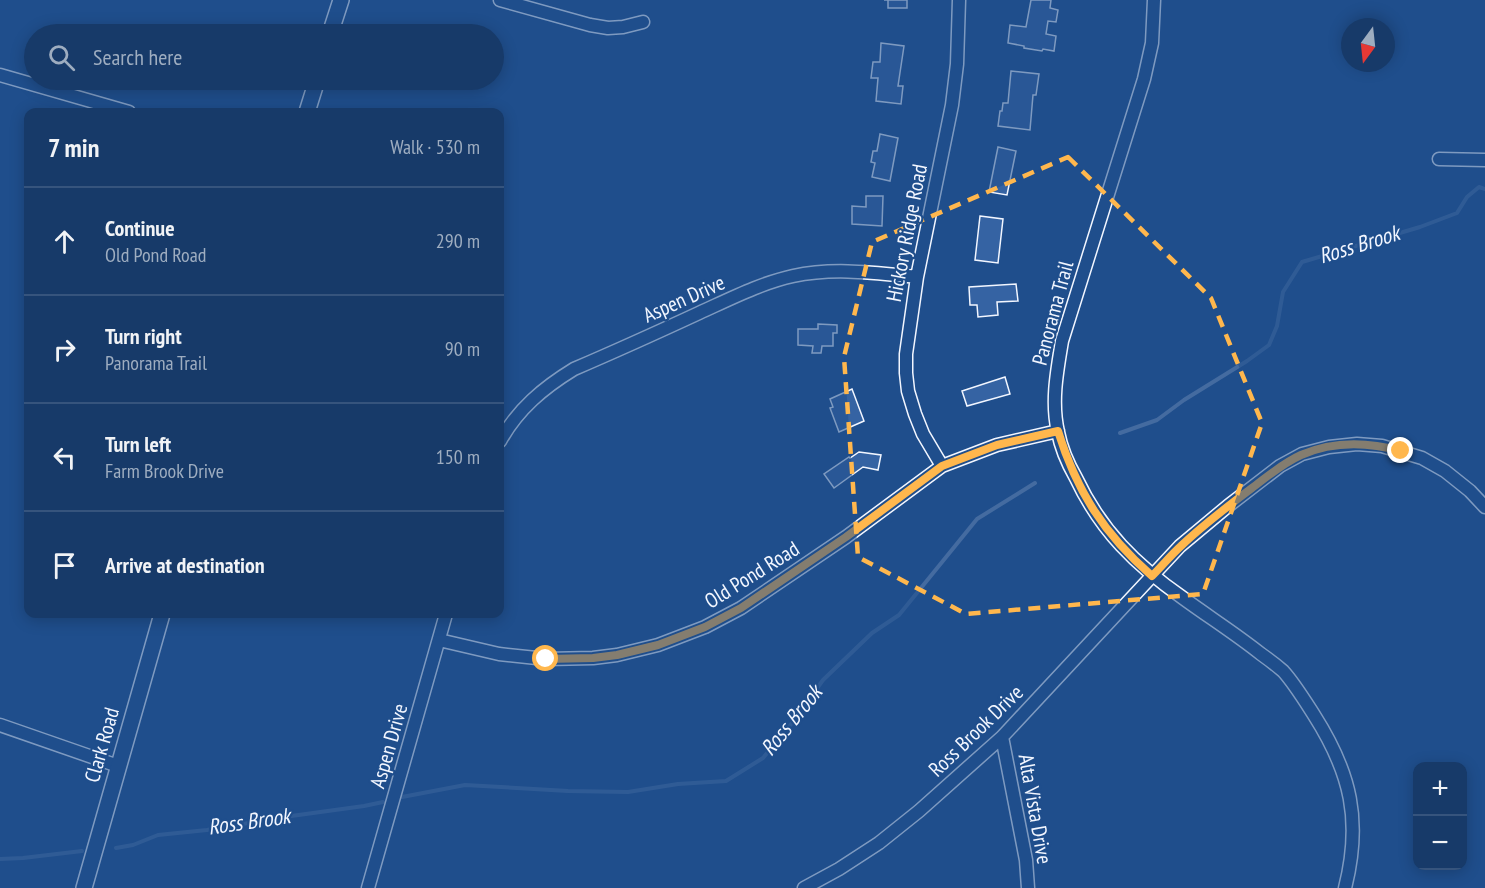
<!DOCTYPE html>
<meta charset="utf-8">
<style>
:root{--surface:#173a69;--page:#20416f;--text:#f1f3f6;--muted:#9eadc0;--line:#36547d}
body{margin:0;font-family:"PT Sans Narrow",sans-serif;background:var(--page);color:var(--text)}
.controls{position:absolute;right:18px;bottom:18px;display:grid;overflow:hidden;border-radius:12px;box-shadow:0 3px 15px #0003}
.controls button{width:54px;height:54px;display:grid;place-items:center;padding:0;border:0;border-bottom:2px solid var(--line);background:var(--surface);color:var(--text);font:30px sans-serif}
.compass{position:absolute;left:1341px;top:18px;width:54px;height:54px;border-radius:50%;background:var(--surface);box-shadow:0 3px 15px #0003;rotate:195deg}
.stop{position:absolute;width:18px;height:18px;margin:-14px;border:4px solid #ffb74d;border-radius:50%;background:#fff}
.stop.end{background:#ffb74d;border-color:#fff;box-shadow:0 2px 6px #0008}
.list{margin:0;padding:0;list-style:none}
h2{display:flex;justify-content:space-between;align-items:center;height:78px;margin:0;padding:0 24px;font-size:26px}
h2 small{font-size:20px;font-weight:400;color:var(--muted)}
.list li{display:grid;grid-template-columns:39px 1fr auto;gap:18px;align-items:center;box-sizing:border-box;height:108px;padding:0 24px;border-top:2px solid var(--line)}
.list b{display:block;font-size:22px;white-space:nowrap}
.list p{margin:0;font-size:20px;white-space:nowrap;color:var(--muted)}
.list em{font-size:20px;font-style:normal;color:var(--muted)}
.icon{flex:none;width:33px;height:33px;fill:none;stroke:currentColor;stroke-width:2;stroke-linecap:round;stroke-linejoin:round}
.map{position:relative;flex:none;width:1485px;height:888px;overflow:hidden}
.search{position:absolute;background:var(--surface);box-shadow:0 3px 15px #0003;left:24px;top:24px;width:480px;height:66px;display:flex;align-items:center;gap:15px;box-sizing:border-box;padding:0 21px;border-radius:33px;color:var(--muted);font-size:22px}
.panel{position:absolute;background:var(--surface);box-shadow:0 3px 15px #0003;left:24px;top:108px;width:480px;height:510px;border-radius:12px}
.map>svg:first-child{display:block}
</style>
<div class="map">
<svg width="1485" height="888" viewBox="0 0 1485 888">
<rect width="100%" height="100%" fill="#1f4e8c"/>
<g fill="none" stroke-linecap="round" stroke-linejoin="round">
<!-- stream -->
<path stroke="#446ba0" stroke-width="4" d="M1120 433 1157 420 1184 400 1247 361 1269 345 1277 326 1283 292 1302 262 1420 227 1457 213 1467 197 1479 187 1485 189
M402 797 465 785 568 791 628 792 678 784 726 781 763 758 792 723 823 680 872 633 899 615 977 519 1035 483
M116 848 133 845 158 835 207 830 284 817 364 806 383 802
M0 859 23 858 82 851"/>
</g>
<!-- building -->
<path fill="#3563a3" stroke="#f2f6ff" stroke-width="1.5" d="M884 0H907V8H888V0Z
M1031 0H1051L1050 8 1058 10 1056 22 1048 21 1046 34 1056 36 1054 51 1043 49 1042 51 1024 48V46L1008 43 1010 25 1026 27Z
M881 43 904 46 898 86H903L901 104 876 101 878 78H871L873 62H880Z
M1011 71 1039 74 1036 95H1033L1030 130 998 126 1000 111H1002L1003 103H1008Z
M880 134 898 138 890 181 872 177 875 163 871 162 873 151H877Z
M998 147 1016 151 1007 195 989 192Z
M866 196H883L882 226 852 224V206L866 207Z
M980 216 1003 219 998 263 975 260Z
M1016 284 1018 301 997 302 998 315 978 317 977 305H970L969 287Z
M818 324 837 325V333H833V346H822L821 353H812L813 346 798 345V329H818Z
M1005 377 1010 394 967 406 962 391Z
M852 389 864 421 839 432 830 408 833 407 830 399Z
M859 452 881 455 878 470 863 467 834 488 824 474 849 457 850 458Z"/>
<g fill="none" stroke-linecap="round" stroke-linejoin="round">
<!-- minor casing -->
<g stroke="#f2f6ff" stroke-width="15">
<path id="minor" d="M500 0 590 25 608 28 623 27 643 22
M1154 0 1152 43 1144 79 1062 341C1057 371 1051 402 1058 432 1061 448 1068 464 1076 478 1101 531 1136 565 1183 598 1209 617 1236 634 1261 654 1268 659 1276 665 1283 671 1294 683 1305 701 1314 715 1351 773 1362 821 1345 888
M0 75 129 112
M1439 159 1485 160
M500 441C518 409 543 388 574 369 616 351 658 332 699 313 730 299 761 283 793 276 834 267 876 273 917 277
M942 466 923 434 915 414 908 391 906 373V354L917 277 952 105 957 64 959 0
M439 640 499 654 546 659 593 658 617 655 658 645 705 627 741 608 846 537 942 466 997 445 1058 431
M0 725 118 766
M1002 737 1026 860 1028 888
M368 888 446 614
M804 888 839 869 879 843 919 811 1002 737 1180 546 1228 506 1280 466 1302 454 1329 447 1357 444 1382 446 1422 458 1445 471 1470 491 1485 507"/>
</g>
<!-- tertiary casing -->
<g stroke="#f2f6ff" stroke-width="18">
<path id="tertiary" d="M330 34 341 0
M307 112 317 80
M84 888 162 614"/>
</g>
<!-- minor -->
<use href="#minor" stroke="#1f4e8c" stroke-width="12"/>
<!-- tertiary -->
<use href="#tertiary" stroke="#1f4e8c" stroke-width="15"/>
</g>
<g fill="none" stroke-linecap="round" stroke-linejoin="round">
<!-- route -->
<path stroke="#ffb74d" stroke-width="8" d="M546 659 593 658 617 655 658 645 705 627 741 608 846 537 942 466 997 445 1058 431C1077 492 1104 534 1152 576 1162 566 1171 555 1181 546 1203 525 1228 506 1252 488 1268 476 1283 463 1301 455 1333 441 1368 442 1401 451"/>
</g>
<!-- marked area -->
<path d="M0 0H1485V888H0ZM1068 157 1211 298 1262 423 1203 594 966 614 858 557 844 357 872 242Z" fill="#1f4e8c" fill-opacity=".55" fill-rule="evenodd"/>
<path fill="none" stroke="#ffb74d" stroke-width="4.5" stroke-dasharray="12 8" stroke-linejoin="round" d="M1068 157 1211 298 1262 423 1203 594 966 614 858 557 844 357 872 242Z"/>
<g text-anchor="middle" stroke-width="4.5" stroke-linejoin="round" paint-order="stroke">
<!-- street labels -->
<g font-size="21" fill="#f2f6ff" stroke="#1f4e8c">
<text transform="translate(907 233) rotate(-79)" y="7">Hickory Ridge Road</text>
<text transform="translate(684 299) rotate(-24)" y="7">Aspen Drive</text>
<text transform="translate(1053 313) rotate(-75)" y="7">Panorama Trail</text>
<text transform="translate(752 575) rotate(-32)" y="7">Old Pond Road</text>
<text transform="translate(976 731) rotate(-44)" y="7">Ross Brook Drive</text>
<text transform="translate(102 745) rotate(-74)" y="7">Clark Road</text>
<text transform="translate(389 746) rotate(-74)" y="7">Aspen Drive</text>
<text transform="translate(1035 809) rotate(80)" y="7">Alta Vista Drive</text>
</g>
<!-- water labels -->
<g font-size="22" font-style="italic" fill="#f2f6ff" stroke="#1f4e8c">
<text transform="translate(1359 244) rotate(-17)" y="8">Ross Brook</text>
<text transform="translate(791 720) rotate(-51)" y="8">Ross Brook</text>
<text transform="translate(249 821) rotate(-8)" y="8">Ross Brook</text>
</g>
</g>
</svg>
<div class="controls">
<button>+</button>
<button>−</button>
</div>
<svg class="compass" viewBox="-18 -18 36 36"><path d="M0-13l5 13h-10z" fill="#e53935"/><path d="M0 13l5-13h-10z" fill="#9eadc0"/></svg>
<div class="stop" style="left:546px;top:659px"></div>
<div class="stop end" style="left:1401px;top:451px"></div>
<div class="search"><svg class="icon" aria-label="search" viewBox="0 0 24 24"><circle cx="10" cy="10" r="6"/><path d="M15 15l6 6"/></svg>Search here</div>
<section class="panel">
<h2>7 min<small>Walk · 530 m</small></h2>
<ul class="list">
<li><svg class="icon" aria-label="ahead" viewBox="0 0 24 24"><path d="M12 20V5M6 11l6-6 6 6"/></svg><div><b>Continue</b><p>Old Pond Road</p></div><em>290 m</em></li>
<li><svg class="icon" aria-label="right" viewBox="0 0 24 24"><path d="M7 20v-9h11M14 6l5 5-5 5"/></svg><div><b>Turn right</b><p>Panorama Trail</p></div><em>90 m</em></li>
<li><svg class="icon" aria-label="left" viewBox="0 0 24 24"><path d="M17 20v-9H6M10 6l-5 5 5 5"/></svg><div><b>Turn left</b><p>Farm Brook Drive</p></div><em>150 m</em></li>
<li><svg class="icon" aria-label="arrive" viewBox="0 0 24 24"><path d="M6 21V4h12l-3 4 3 4H6"/></svg><div><b>Arrive at destination</b></div></li>
</ul>
</section>
</div>
